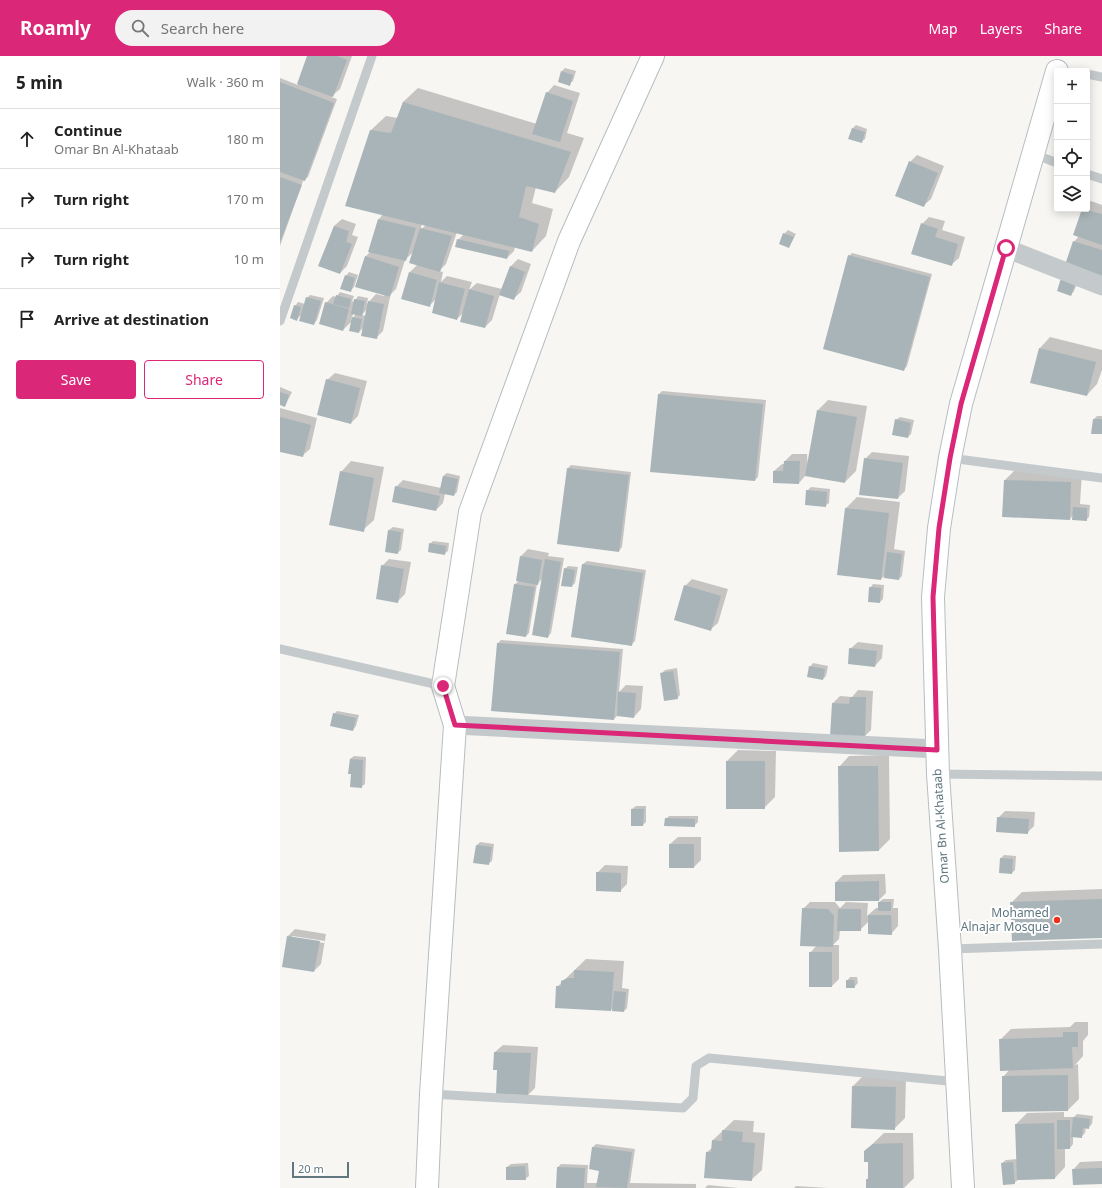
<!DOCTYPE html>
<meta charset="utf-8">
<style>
:root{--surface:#fff;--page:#f2f2f2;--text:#222;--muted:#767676;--line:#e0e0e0;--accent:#db2777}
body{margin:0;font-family:"Noto Sans",sans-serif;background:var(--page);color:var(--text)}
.controls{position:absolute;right:12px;top:12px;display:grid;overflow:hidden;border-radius:4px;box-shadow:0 2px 10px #0003}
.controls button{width:36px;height:36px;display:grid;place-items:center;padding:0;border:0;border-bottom:1px solid var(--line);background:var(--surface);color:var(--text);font:20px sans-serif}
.scale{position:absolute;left:12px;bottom:10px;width:57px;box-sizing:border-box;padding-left:4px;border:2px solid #607780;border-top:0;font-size:11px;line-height:14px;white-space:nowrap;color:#607780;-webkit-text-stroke:3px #fff;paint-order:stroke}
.stop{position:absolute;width:12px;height:12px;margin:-9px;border:3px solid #db2777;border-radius:50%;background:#fff}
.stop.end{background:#db2777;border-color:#fff;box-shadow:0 1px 4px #0008}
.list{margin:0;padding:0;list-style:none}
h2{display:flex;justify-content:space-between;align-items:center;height:52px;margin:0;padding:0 16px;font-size:17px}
h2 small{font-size:13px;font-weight:400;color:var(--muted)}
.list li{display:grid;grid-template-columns:26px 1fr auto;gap:12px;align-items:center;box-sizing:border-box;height:60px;padding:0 16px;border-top:1px solid var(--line)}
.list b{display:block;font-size:15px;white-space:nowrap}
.list p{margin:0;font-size:13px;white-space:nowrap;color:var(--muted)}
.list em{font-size:13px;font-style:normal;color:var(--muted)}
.actions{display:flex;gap:8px;padding:12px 16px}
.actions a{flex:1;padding:9px 0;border:1px solid var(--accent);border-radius:4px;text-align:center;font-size:14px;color:var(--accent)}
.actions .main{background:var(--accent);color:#fff}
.icon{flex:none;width:22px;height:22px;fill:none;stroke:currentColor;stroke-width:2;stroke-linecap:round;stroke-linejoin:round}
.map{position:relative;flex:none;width:822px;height:1132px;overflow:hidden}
header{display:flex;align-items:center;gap:24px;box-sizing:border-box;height:56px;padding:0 20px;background:var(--accent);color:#fff}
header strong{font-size:19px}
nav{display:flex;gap:22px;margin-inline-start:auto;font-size:14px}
.search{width:280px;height:36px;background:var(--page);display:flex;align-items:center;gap:10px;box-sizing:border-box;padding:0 14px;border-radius:22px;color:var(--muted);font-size:15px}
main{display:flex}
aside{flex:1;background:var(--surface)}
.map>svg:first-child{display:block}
</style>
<header>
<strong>Roamly</strong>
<div class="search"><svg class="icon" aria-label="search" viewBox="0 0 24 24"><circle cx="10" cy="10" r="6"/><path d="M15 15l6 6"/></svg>Search here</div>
<nav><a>Map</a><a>Layers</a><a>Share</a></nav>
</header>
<main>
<aside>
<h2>5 min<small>Walk · 360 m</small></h2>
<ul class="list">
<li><svg class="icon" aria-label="ahead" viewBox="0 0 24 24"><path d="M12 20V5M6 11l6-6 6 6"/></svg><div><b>Continue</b><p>Omar Bn Al-Khataab</p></div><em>180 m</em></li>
<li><svg class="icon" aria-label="right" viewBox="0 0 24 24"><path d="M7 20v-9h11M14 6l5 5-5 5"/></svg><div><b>Turn right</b></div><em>170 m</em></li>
<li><svg class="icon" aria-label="right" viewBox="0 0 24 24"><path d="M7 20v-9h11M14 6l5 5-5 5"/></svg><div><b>Turn right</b></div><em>10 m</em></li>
<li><svg class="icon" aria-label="arrive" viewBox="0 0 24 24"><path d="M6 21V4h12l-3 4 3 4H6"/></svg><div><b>Arrive at destination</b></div></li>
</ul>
<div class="actions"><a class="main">Save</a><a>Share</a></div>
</aside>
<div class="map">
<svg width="822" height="1132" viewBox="0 0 822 1132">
<rect width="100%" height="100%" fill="#f7f6f3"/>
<!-- shadow -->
<path fill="#0003" fill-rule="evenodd" d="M28 0H72L60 33 51 41 57 43 28 121 23 125 0 190V22L18 29Z
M285 12 296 15 293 25 289 28 279 25 282 15Z
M274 29 300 37 287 77 304 82 289 121 275 136 256 131 252 147 273 153 266 180 252 195 235 190 234 195 227 202 178 184 184 178 177 176 166 208 159 215 163 216 161 226 167 220 192 226 189 234 197 227 222 233 231 210 238 203 251 208 241 236 233 243 220 238 212 264 205 271 184 256 177 263 156 243 149 250 130 216 138 208 134 195 125 204 116 233 108 241H110L103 275 96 282 83 272 79 276 73 264 63 274 46 247 53 240 56 241 60 236 74 240 72 245 74 246 78 240 88 242 87 248 96 238 104 240 105 239 85 201 90 196 99 163 103 158 91 74 106 60 118 62 123 46 138 32 257 68 267 37ZM142 168 146 169 140 174ZM87 253 86 260 82 259ZM73 258H76L71 264Z
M576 69 587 73 585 83 581 86 572 73Z
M637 99 664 110 651 143 643 150 630 106Z
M811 145 822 149V219L794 186 799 180 795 179 803 153H807V149Z
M649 161 665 165 662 174 685 181 679 202 671 209 642 168Z
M62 163 76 168 72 179 78 181 67 210 60 217 40 209 54 170Z
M508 174 516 178 509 191 504 178Z
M572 197 652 218 627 310 624 314 569 200Z
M69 216 78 219 74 231 70 235 66 220Z
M799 223 794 235 791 239 778 234Z
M30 239 44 242 37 264 34 268 22 258 17 263 15 250 18 246 25 248 27 242Z
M770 281 822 294V314L817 328 807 339 760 292Z
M55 317 87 325 78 360 71 367 47 324Z
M0 331 12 336 5 350 0 348Z
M382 335 486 344 478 421 475 424 379 338Z
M548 344 587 350 576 415 565 426 526 419 519 427 494 415 502 408H505V405L512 398H527L528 413 538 354Z
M0 352 37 362 30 393 22 400 0 395Z
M817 360H822V377L814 363Z
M620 361 634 364 631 378 628 381 616 364Z
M592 396 629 400 625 435 618 442 585 403Z
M71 405 104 411 94 464 83 474 61 416Z
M291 409 351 416 342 491 339 495 288 412Z
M735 414 802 416 800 448 810 449 809 461 806 464 793 459 790 463 725 424Z
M167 417 180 420 177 436 174 439 165 438 163 447 156 454 116 431 123 424 161 432 163 420Z
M531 431 550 433 549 447 545 450 527 435Z
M577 441 620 446 614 493 625 495 622 520 619 523 606 519 601 523 566 452Z
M113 471 124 473 121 494 117 497 109 474Z
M153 485 169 487 168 495 164 498 150 488Z
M248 493 269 497 268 500 284 502 271 577 268 581 262 523 257 528 249 577 246 580 235 528 239 525 241 500Z
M109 503 131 506 125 538 118 545 102 510Z
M307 505 366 514 355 585 351 589 303 508Z
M288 510 298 511 295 527 292 530 285 513Z
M412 523 448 533 438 567 430 574 405 530Z
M593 528 604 529 603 543 600 546 590 532Z
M221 584 343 593 339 636 346 629 363 630 361 653 354 661 338 659 334 663 218 587Z
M578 586 603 589 602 602 595 610 570 593Z
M533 607 548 610 546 620 543 623 530 611Z
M397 612 400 639 397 642 381 618 385 614Z
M578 634 593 635 591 674 584 681 553 647 560 640 572 641Z
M57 655 79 659 76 670 73 674 54 658Z
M458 694 496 695 495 741 484 752 447 705Z
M609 699 610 783 599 794 559 711 569 700Z
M74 700 86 701 85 728 81 731 72 717H69L70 703Z
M356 750H366V766L363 769 352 753Z
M725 755 755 756 754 770 747 777 718 762Z
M389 760H418V766L414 770 386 763Z
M398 781H421V804L414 811H390V788Z
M200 786 214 788 212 805 208 808 197 789Z
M724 799 736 800 735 814 732 817 721 802Z
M325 809 348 810 347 828 340 835 317 817Z
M605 818 606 837 599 844 556 826 563 819Z
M822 833V881L731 847 742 836Z
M603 843H614L613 852H618V870L611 878 589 865 580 874H560L559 883 553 889H559V923L552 930 530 897 537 889 523 853 530 846H555L560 852 566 846 588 847 587 860 596 852H599V846Z
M15 873 46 878 41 908 34 915 8 880ZM12 880 45 885 44 887 12 882Z
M306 903 344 905 342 932 349 933 347 952 344 955 333 952 331 954 277 931Z
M570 921H577L578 927 574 931 567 925Z
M795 966H808V979L803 985V1000L795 1009 798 1008 799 1043 788 1054 723 1021 730 1013 720 984 731 973 790 971Z
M223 989 258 991 255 1032 248 1039 218 1014 215 996Z
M584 1019 626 1021 625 1062 614 1073 573 1030Z
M784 1056V1061H794L797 1058 813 1060 812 1068 808 1072 806 1071 805 1077 801 1081 793 1080V1088L790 1092H785V1111L775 1122 738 1124 734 1127 722 1107 726 1104 737 1103 736 1068 747 1057Z
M454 1064 474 1065 473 1076 485 1077 482 1114 471 1124 427 1096 433 1091V1084Z
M604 1077H633L634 1122 624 1132H587L589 1105 585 1095Z
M316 1088 355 1093 350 1127 416 1128V1132H277L278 1111 281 1108 308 1109 307 1127H318L320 1114 313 1091Z
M822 1105V1127L793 1114 800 1106Z
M248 1107 249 1120 245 1123 227 1111 231 1108Z
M428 1129 458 1132H425Z
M516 1130 548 1132H514Z"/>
<!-- building -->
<path fill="#a8b4b7" d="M27 0H57L67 4 53 41 17 28Z
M281 15 293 19 290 30 278 26Z
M0 26 54 47 25 125 0 116Z
M266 36 293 45 280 86 252 78Z
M123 46 291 96 275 137 246 130 239 161 259 168 252 196 65 150 90 74 111 77Z
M572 72 585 76 582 87 568 83Z
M629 105 658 117 644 151 615 140Z
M0 121 22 129 0 186Z
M802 153 822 158V189L793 179Z
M98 163 136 172 126 205 88 196Z
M641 167 658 173 655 181 678 188 672 210 631 198Z
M54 170 69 175 66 186 72 188 60 218 38 210Z
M140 172 172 180 160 216 129 207Z
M503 177 514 181 509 192 499 188Z
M177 183 229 195 227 203 175 191Z
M793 185 822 194V220L785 209Z
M568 199 650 221 624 315 543 293Z
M85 200 119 211 110 241 75 231Z
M230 210 245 216 234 244 219 239Z
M129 216 157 224 150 251 121 243Z
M65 219 75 222 71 236 60 233Z
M781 222 796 226 791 240 777 235Z
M159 226 185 233 177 264 152 257Z
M189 233 214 240 205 272 180 266Z
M56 239 71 243 69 252 53 248Z
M26 241 41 245 34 269 19 265Z
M74 243 85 245 82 260 71 258Z
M88 245 104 248 97 283 81 280Z
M45 246 69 253 63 275 39 268Z
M14 249 21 251 17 265 10 262Z
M72 261 82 263 79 277 69 275Z
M759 292 816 306 807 340 750 327Z
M46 323 80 332 71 368 37 359Z
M0 336 9 339 5 351 0 349Z
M378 338 483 348 475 425 370 416Z
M537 354 577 361 565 427 525 420Z
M0 361 31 369 23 401 0 396Z
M615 363 631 367 628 382 612 379Z
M813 363H822V378H811Z
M584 402 623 407 618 443 579 439Z
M504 405H520L519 428 493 427V415H503Z
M287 412 349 419 339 496 277 488Z
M60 415 94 422 84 476 49 469Z
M163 420 178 423 174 440 159 437Z
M724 424 791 426 790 464 722 461Z
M115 430 160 440 156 455 112 446Z
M526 434 547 436 546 451 525 449Z
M793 451 807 452V465L792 464Z
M565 452 609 457 601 524 557 519Z
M108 474 121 476 118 498 105 496Z
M149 487 166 490 165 499 148 496Z
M607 496 622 498 619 524 604 522Z
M240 500 262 504 258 529 236 525Z
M265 503 281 506 268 582 252 579Z
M302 508 363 517 352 590 291 581Z
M101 509 124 513 118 547 96 543Z
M284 512 295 514 292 531 281 530Z
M234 528 255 531 246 581 226 578Z
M404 529 441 540 431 575 394 564Z
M589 531 601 532 600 547 588 546Z
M217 587 340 596 334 664 211 655Z
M569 592 597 595 595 611 568 608Z
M529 610 545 613 543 624 527 621Z
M393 615 398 643 384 645 380 617Z
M338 636 356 637 354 662 337 660Z
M570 641H586L585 682 550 681 552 647 569 648Z
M53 657 76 662 73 675 50 670Z
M70 703 83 704 82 732 70 731 71 718H68Z
M446 705H485V753H446Z
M558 710H598L599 795 559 796Z
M351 753H364L363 770H351Z
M717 761 749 763 748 778 716 776Z
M385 762 415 763V771L384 770Z
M389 788H414V812H389Z
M196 789 212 791 209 809 193 807Z
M720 802 733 803 732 818 719 817Z
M316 816 341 817V836L316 835Z
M599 825V845H555V826Z
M822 843V882L732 885 730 846Z
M598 846H611V855H598Z
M522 852 548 853 554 860 553 891 520 890Z
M558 853H581V875H557Z
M588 859H611L612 879 588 878Z
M7 880 40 885 34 916 2 911Z
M529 896H552V931H529Z
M294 914 334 916 331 955 275 952 276 930H281V925L288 922H294Z
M566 924H574L575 932H566Z
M334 935 346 936 344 956 332 955Z
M783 976H798V991H792L793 1012 720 1015 719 983 783 981Z
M214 996 251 997 248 1040 216 1038 217 1014H213Z
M788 1019V1055L722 1056V1020Z
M572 1030 616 1031 615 1074 571 1072Z
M793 1061 810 1063 809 1073 803 1072 802 1082 791 1081Z
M777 1064H790V1093H777Z
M774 1067 775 1123 737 1124 735 1068Z
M442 1074 463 1076 462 1086 475 1087 472 1125 424 1122 426 1096H431L432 1084 442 1085Z
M623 1087V1132H586V1123H588V1106H584V1095L593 1088Z
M312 1091 352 1096 347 1132 316 1131 319 1115 309 1113Z
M733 1106 735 1128 723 1129 721 1107Z
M245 1110 246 1124H226V1111Z
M277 1111 305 1112 304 1132H276Z
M822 1112V1128L793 1129 792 1113Z"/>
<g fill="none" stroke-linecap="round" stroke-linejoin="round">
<!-- secondary casing -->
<g stroke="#b6bdc0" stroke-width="24">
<path id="secondary" d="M147 1132 151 1038 175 669 163 630 190 456 289 185 373 0
M683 1132 670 893 658 718 653 541 659 472 670 402 681 348 777 15"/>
</g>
<!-- lane -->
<path stroke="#c4c9cb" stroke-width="9" d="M807 18 822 21
M754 98 777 107
M807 118 822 123
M0 265 92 0
M670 402 822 422
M0 593 163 630
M658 718 822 720
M670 893 822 888
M151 1038 403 1052 413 1042 416 1010 429 1002 678 1026"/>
<!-- street -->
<path stroke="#c4c9cb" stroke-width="19" d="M725 192 822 230
M175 669 657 693"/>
<!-- secondary -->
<use href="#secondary" stroke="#fff" stroke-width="22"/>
</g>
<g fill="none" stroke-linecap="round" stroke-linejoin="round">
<!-- route -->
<path stroke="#db2777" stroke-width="5" d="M163 630 175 669 657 694 653 541 659 472 670 402 681 348 726 192"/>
</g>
<!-- markers -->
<circle fill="#ec321e" stroke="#fff" stroke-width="1.5" cx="777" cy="864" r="4"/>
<g text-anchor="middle" stroke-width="4" stroke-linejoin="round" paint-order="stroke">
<!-- street labels -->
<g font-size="12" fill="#607780" stroke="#fff">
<text transform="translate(661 770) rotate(-94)" y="4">Omar Bn Al-Khataab</text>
</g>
<!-- poi labels -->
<g font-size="12" fill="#607780" stroke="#fff" text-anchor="end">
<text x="769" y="861">Mohamed<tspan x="769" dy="14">Alnajar Mosque</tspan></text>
</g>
</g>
</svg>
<div class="controls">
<button>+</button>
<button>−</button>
<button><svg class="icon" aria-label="locate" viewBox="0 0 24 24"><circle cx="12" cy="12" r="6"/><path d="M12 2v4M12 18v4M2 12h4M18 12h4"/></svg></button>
<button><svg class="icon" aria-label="layers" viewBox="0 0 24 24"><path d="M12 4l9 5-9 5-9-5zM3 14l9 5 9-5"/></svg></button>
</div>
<div class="scale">20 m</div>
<div class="stop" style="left:726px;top:192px"></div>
<div class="stop end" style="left:163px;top:630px"></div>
</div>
</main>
